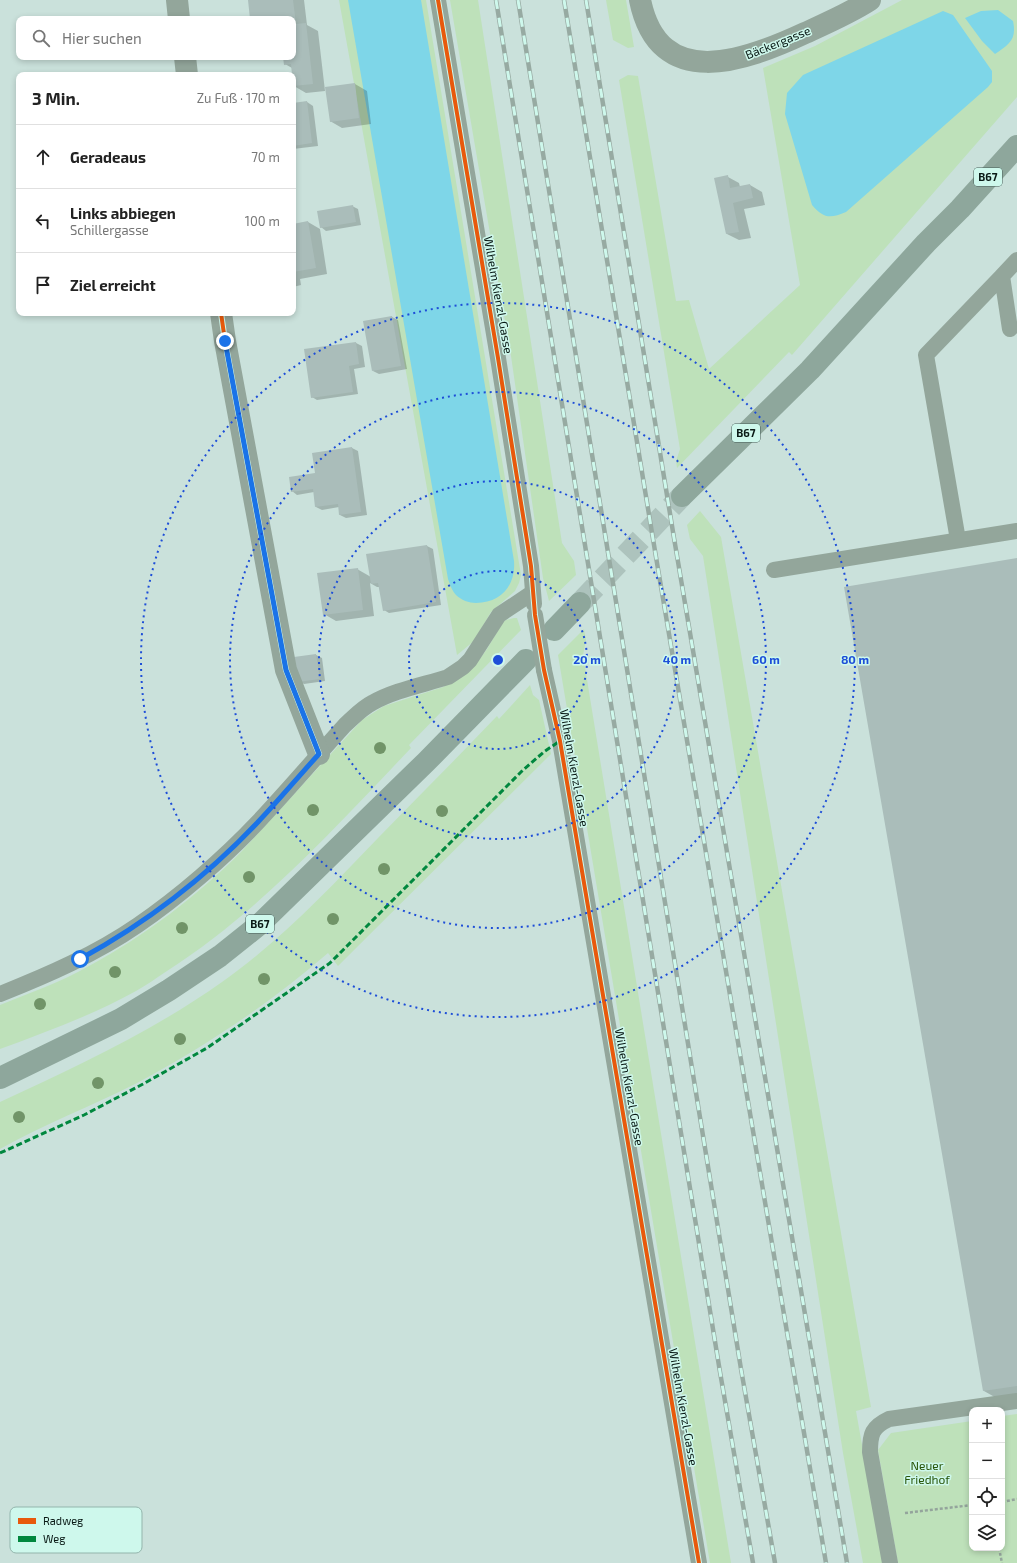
<!DOCTYPE html>
<html lang="de">
<meta charset="utf-8">
<style>
:root{--surface:#fff;--page:#f6f6f6;--text:#222;--muted:#767676;--line:#e0e0e0}
body{margin:0;font-family:"Exo 2",sans-serif;background:var(--page);color:var(--text)}
.controls{position:absolute;right:12px;bottom:12px;display:grid;overflow:hidden;border-radius:8px;box-shadow:0 2px 6px #0003}
.controls button{width:36px;height:36px;display:grid;place-items:center;padding:0;border:0;border-bottom:1px solid var(--line);background:var(--surface);color:var(--text);font:20px sans-serif}
.stop{position:absolute;width:12px;height:12px;margin:-9px;border:3px solid #1a73e8;border-radius:50%;background:#fff}
.stop.end{background:#1a73e8;border-color:#fff;box-shadow:0 1px 4px #0008}
.list{margin:0;padding:0;list-style:none}
h2{display:flex;justify-content:space-between;align-items:center;height:52px;margin:0;padding:0 16px;font-size:17px}
h2 small{font-size:13px;font-weight:400;color:var(--muted)}
.list li{display:grid;grid-template-columns:26px 1fr auto;gap:12px;align-items:center;box-sizing:border-box;height:64px;padding:0 16px;border-top:1px solid var(--line)}
.list b{display:block;font-size:15px;white-space:nowrap}
.list p{margin:0;font-size:13px;white-space:nowrap;color:var(--muted)}
.list em{font-size:13px;font-style:normal;color:var(--muted)}
.icon{flex:none;width:22px;height:22px;fill:none;stroke:currentColor;stroke-width:2;stroke-linecap:round;stroke-linejoin:round}
.map{position:relative;flex:none;width:1017px;height:1563px;overflow:hidden}
.search{position:absolute;background:var(--surface);box-shadow:0 2px 6px #0003;left:16px;top:16px;width:280px;height:44px;display:flex;align-items:center;gap:10px;box-sizing:border-box;padding:0 14px;border-radius:8px;color:var(--muted);font-size:15px}
.panel{position:absolute;background:var(--surface);box-shadow:0 2px 6px #0003;left:16px;top:72px;width:280px;height:244px;border-radius:8px}
.map>svg:first-child{display:block}
</style>
<div class="map">
<svg width="1017" height="1563" viewBox="0 0 1017 1563">
<rect width="100%" height="100%" fill="#cae1db"/>
<!-- green -->
<path fill="#bee1ba" d="M339 0H426L521 575 519 583 515 591 491 612 474 641 457 655Z
M450 0H478L562 543 574 561 576 575 549 601 543 578 511 356Z
M606 0H626L634 47 628 48 613 40Z
M902 0H1017V97L792 355 789 352 677 468 676 461 680 449 619 80 628 75 638 76 676 301 689 300 709 369 800 285 763 68 815 46Z
M700 511 721 537 871 1407 856 1411 883 1563H863L843 1453 703 556 690 539 687 525Z
M514 618H517L521 630 409 745 411 748C335 828 260 911 167 971 156 978 147 985 136 991 93 1015 46 1032 0 1049V1005C30 993 61 982 89 966 145 936 197 896 242 851L362 720 384 706 443 687 473 668 487 649 503 622 506 620Z
M584 629 586 640 583 655 731 1563H710L558 655Z
M530 685 533 695 539 700 551 754 338 966 328 953C269 1004 206 1046 137 1083 92 1106 44 1124 0 1149V1102C76 1067 153 1031 222 982 280 941 329 889 379 837 418 797 458 757 497 716L499 719Z
M1017 1414V1563H898L878 1450 891 1433 972 1421V1548H1002V1416Z"/>
<!-- water -->
<path fill="#7ed6e8" d="M348 0H421L514 561C516 585 501 603 476 603 469 603 461 600 456 595 452 591 450 584 448 579Z
M998 10 1013 21C1017 40 1009 44 995 54L982 41 965 18 981 11Z
M943 11 953 15 992 71V82L988 87 846 212C830 219 823 218 812 205L785 114 787 93 803 75Z"/>
<!-- shadow -->
<path fill="#0003" d="M249 0H304L307 25 318 31 325 91 306 93 294 86 292 68 285 64 284 57H293V19H251Z
M239 73 241 75H223Z
M355 84 367 91 371 124 342 128 330 121Z
M307 102 313 106 318 146 293 149V104Z
M728 177 739 183 740 187 750 185 762 192 765 205 744 209 751 238 739 240 727 234Z
M352 206 358 209 361 225 326 231 321 227Z
M308 222 320 229 327 274 300 279 301 285 293 287V225Z
M392 317 398 320 407 369 379 374 373 371Z
M356 343 362 346 365 367 354 369 358 394 317 400 312 397Z
M352 448 358 451 367 515 346 518 340 515 339 507 322 510 316 507 314 492 297 495 292 491Z
M427 546 433 549 441 605 389 613 384 610 380 587H377L370 583 374 616 336 621 324 614 357 569 371 577Z
M1017 559V1402L1007 1404 984 1391Z
M316 655 322 658 325 681 304 684 299 681 296 658Z"/>
<!-- building -->
<path fill="#aabdba" d="M248 0H293L296 24 306 23 313 84 293 86 291 64 284 65 283 57H293V19H250Z
M355 83 359 118 330 122 325 87Z
M307 101 312 143 293 146V103Z
M728 175 730 188 750 184 753 198 733 203 739 232 726 234 714 178Z
M353 205 356 222 320 228 317 211Z
M308 221 316 268 293 272V224Z
M392 316 401 366 372 371 363 321Z
M356 342 359 364 349 366 353 392 311 398 304 349Z
M352 447 361 512 339 515 338 504 315 507 313 489 291 492 289 477 315 473 312 453Z
M427 545 436 602 383 611 378 583 371 584 366 554Z
M1017 558V1386L983 1391 844 587Z
M358 568 363 610 323 615 317 573Z
M316 654 320 679 298 682 294 657Z"/>
<g fill="none" stroke-linecap="round" stroke-linejoin="round">
<!-- primary-tunnel -->
<path stroke="#adc3bd" stroke-width="22" stroke-dasharray="22 11" stroke-linecap="butt" d="M580 603 682 496"/>
<!-- path -->
<path stroke="#94a49c" stroke-width="2.5" stroke-dasharray="3 2" stroke-linecap="butt" d="M1002 1502 1017 1499
M905 1513 972 1505
M999 1548 1002 1563"/>
<!-- service -->
<path stroke="#93a69b" stroke-width="16" d="M438 0 498 358 531 566 534 604
M1010 329 1002 276 1017 260
M958 540 926 355 1002 276
M774 570 1017 531
M544 670 560 741 699 1563
M0 994C48 975 96 954 138 925 179 897 224 858 258 822 288 790 316 757 345 725 354 717 362 708 372 703 395 690 423 685 448 677L463 667 470 660 499 615 532 593
M890 1563 870 1452C870 1434 872 1427 889 1419L1017 1401"/>
<!-- minor -->
<path stroke="#93a69b" stroke-width="22" d="M177 0 179 19
M640 0C659 93 745 61 805 33 827 23 850 13 870 0
M185 57 187 75
M221 313 225 341 286 670 319 754"/>
<!-- primary -->
<path stroke="#8ea79c" stroke-width="22" d="M682 496 810 370 926 243 960 209 1017 146
M554 630 580 603
M0 1078 121 1019 169 990 220 956 260 924 426 762 526 660"/>
<!-- rail casing -->
<g stroke="#97aaa2" stroke-width="4.5">
<path id="rail" d="M496 0 720 1372 753 1563
M518 0 741 1369 775 1563
M564 0 656 557 826 1563
M586 0 674 538 847 1563"/>
</g>
<!-- rail -->
<use href="#rail" stroke="#cef8ec" stroke-width="3" stroke-dasharray="9" stroke-linecap="butt"/>
<!-- service-bridge -->
<path stroke="#93a69b" stroke-width="16" d="M535 615 544 670"/>
<!-- quiet -->
<path stroke="#00873e" stroke-width="3" stroke-dasharray="6 3" stroke-linecap="butt" d="M0 1153 84 1115 143 1084 207 1048 330 963 523 770 545 751 560 741"/>
<!-- cycleway casing -->
<g stroke="#cef8ec" stroke-width="6">
<path id="cycleway" d="M438 0 498 358 531 566 535 615 544 670 560 741 699 1563
M221 313 225 341 286 670 319 754"/>
</g>
<!-- cycleway -->
<use href="#cycleway" stroke="#e8590c" stroke-width="4"/>
</g>
<!-- trees -->
<g fill="#719468">
<circle cx="380" cy="748" r="6"/>
<circle cx="313" cy="810" r="6"/>
<circle cx="442" cy="811" r="6"/>
<circle cx="384" cy="869" r="6"/>
<circle cx="249" cy="877" r="6"/>
<circle cx="333" cy="919" r="6"/>
<circle cx="182" cy="928" r="6"/>
<circle cx="115" cy="972" r="6"/>
<circle cx="264" cy="979" r="6"/>
<circle cx="40" cy="1004" r="6"/>
<circle cx="180" cy="1039" r="6"/>
<circle cx="98" cy="1083" r="6"/>
<circle cx="19" cy="1117" r="6"/>
</g>
<g fill="none" stroke-linecap="round" stroke-linejoin="round">
<!-- route -->
<path stroke="#1a73e8" stroke-width="5" d="M80 959C146 923 207 876 258 822 279 800 298 777 319 754L286 670 225 341"/>
</g>
<!-- distance rings -->
<g fill="none" stroke="#1d4ed8" stroke-width="2" stroke-dasharray="2 4">
<circle cx="498" cy="660" r="89"/>
<circle cx="498" cy="660" r="179"/>
<circle cx="498" cy="660" r="268"/>
<circle cx="498" cy="660" r="357"/>
</g>
<g text-anchor="middle" stroke-width="3" stroke-linejoin="round" paint-order="stroke">
<!-- shield labels -->
<g fill="#cef8ec" stroke="#445c56" stroke-width="1">
<rect x="974" y="168" width="28" height="18" rx="3"/>
<rect x="732" y="424" width="28" height="18" rx="3"/>
<rect x="246" y="915" width="28" height="18" rx="3"/>
</g>
<g font-size="11" font-weight="bold" fill="#091915">
<text x="988" y="181">B67</text>
<text x="746" y="437">B67</text>
<text x="260" y="928">B67</text>
</g>
<!-- street labels -->
<g font-size="12" fill="#091915" stroke="#cef8ec">
<text transform="translate(778 43) rotate(-22)" y="4">Bäckergasse</text>
<text transform="translate(498 295) rotate(80)" y="4">Wilhelm Kienzl-Gasse</text>
<text transform="translate(574 768) rotate(80)" y="4">Wilhelm Kienzl-Gasse</text>
<text transform="translate(629 1087) rotate(80)" y="4">Wilhelm Kienzl-Gasse</text>
<text transform="translate(683 1407) rotate(80)" y="4">Wilhelm Kienzl-Gasse</text>
</g>
<!-- park labels -->
<g font-size="12" fill="#285509" stroke="#cef8ec">
<text x="927" y="1470">Neuer<tspan x="927" dy="14">Friedhof</tspan></text>
</g>
</g>
<!-- legend -->
<rect x="10" y="1507" width="132" height="46" rx="6" fill="#cef8ec" stroke="#93b5ac" stroke-width="1"/>
<rect x="18" y="1518" width="18" height="6" fill="#e8590c"/>
<rect x="18" y="1536" width="18" height="6" fill="#00873e"/>
<g font-size="11" fill="#091915">
<text x="43" y="1525">Radweg</text>
<text x="43" y="1543">Weg</text>
</g>
<circle cx="498" cy="660" r="6" fill="#1d4ed8" stroke="#cef8ec" stroke-width="2"/>
<g font-size="12" text-anchor="middle" font-weight="bold" fill="#1d4ed8" stroke="#cef8ec" stroke-width="3" stroke-linejoin="round" paint-order="stroke">
<text x="587" y="664">20 m</text>
<text x="677" y="664">40 m</text>
<text x="766" y="664">60 m</text>
<text x="855" y="664">80 m</text>
</g>
</svg>
<div class="controls">
<button>+</button>
<button>−</button>
<button><svg class="icon" aria-label="locate" viewBox="0 0 24 24"><circle cx="12" cy="12" r="6"/><path d="M12 2v4M12 18v4M2 12h4M18 12h4"/></svg></button>
<button><svg class="icon" aria-label="layers" viewBox="0 0 24 24"><path d="M12 4l9 5-9 5-9-5zM3 14l9 5 9-5"/></svg></button>
</div>
<div class="stop" style="left:80px;top:959px"></div>
<div class="stop end" style="left:225px;top:341px"></div>
<div class="search"><svg class="icon" aria-label="search" viewBox="0 0 24 24"><circle cx="10" cy="10" r="6"/><path d="M15 15l6 6"/></svg>Hier suchen</div>
<section class="panel">
<h2>3 Min.<small>Zu Fuß · 170 m</small></h2>
<ul class="list">
<li><svg class="icon" aria-label="ahead" viewBox="0 0 24 24"><path d="M12 20V5M6 11l6-6 6 6"/></svg><div><b>Geradeaus</b></div><em>70 m</em></li>
<li><svg class="icon" aria-label="left" viewBox="0 0 24 24"><path d="M17 20v-9H6M10 6l-5 5 5 5"/></svg><div><b>Links abbiegen</b><p>Schillergasse</p></div><em>100 m</em></li>
<li><svg class="icon" aria-label="arrive" viewBox="0 0 24 24"><path d="M6 21V4h12l-3 4 3 4H6"/></svg><div><b>Ziel erreicht</b></div></li>
</ul>
</section>
</div>
